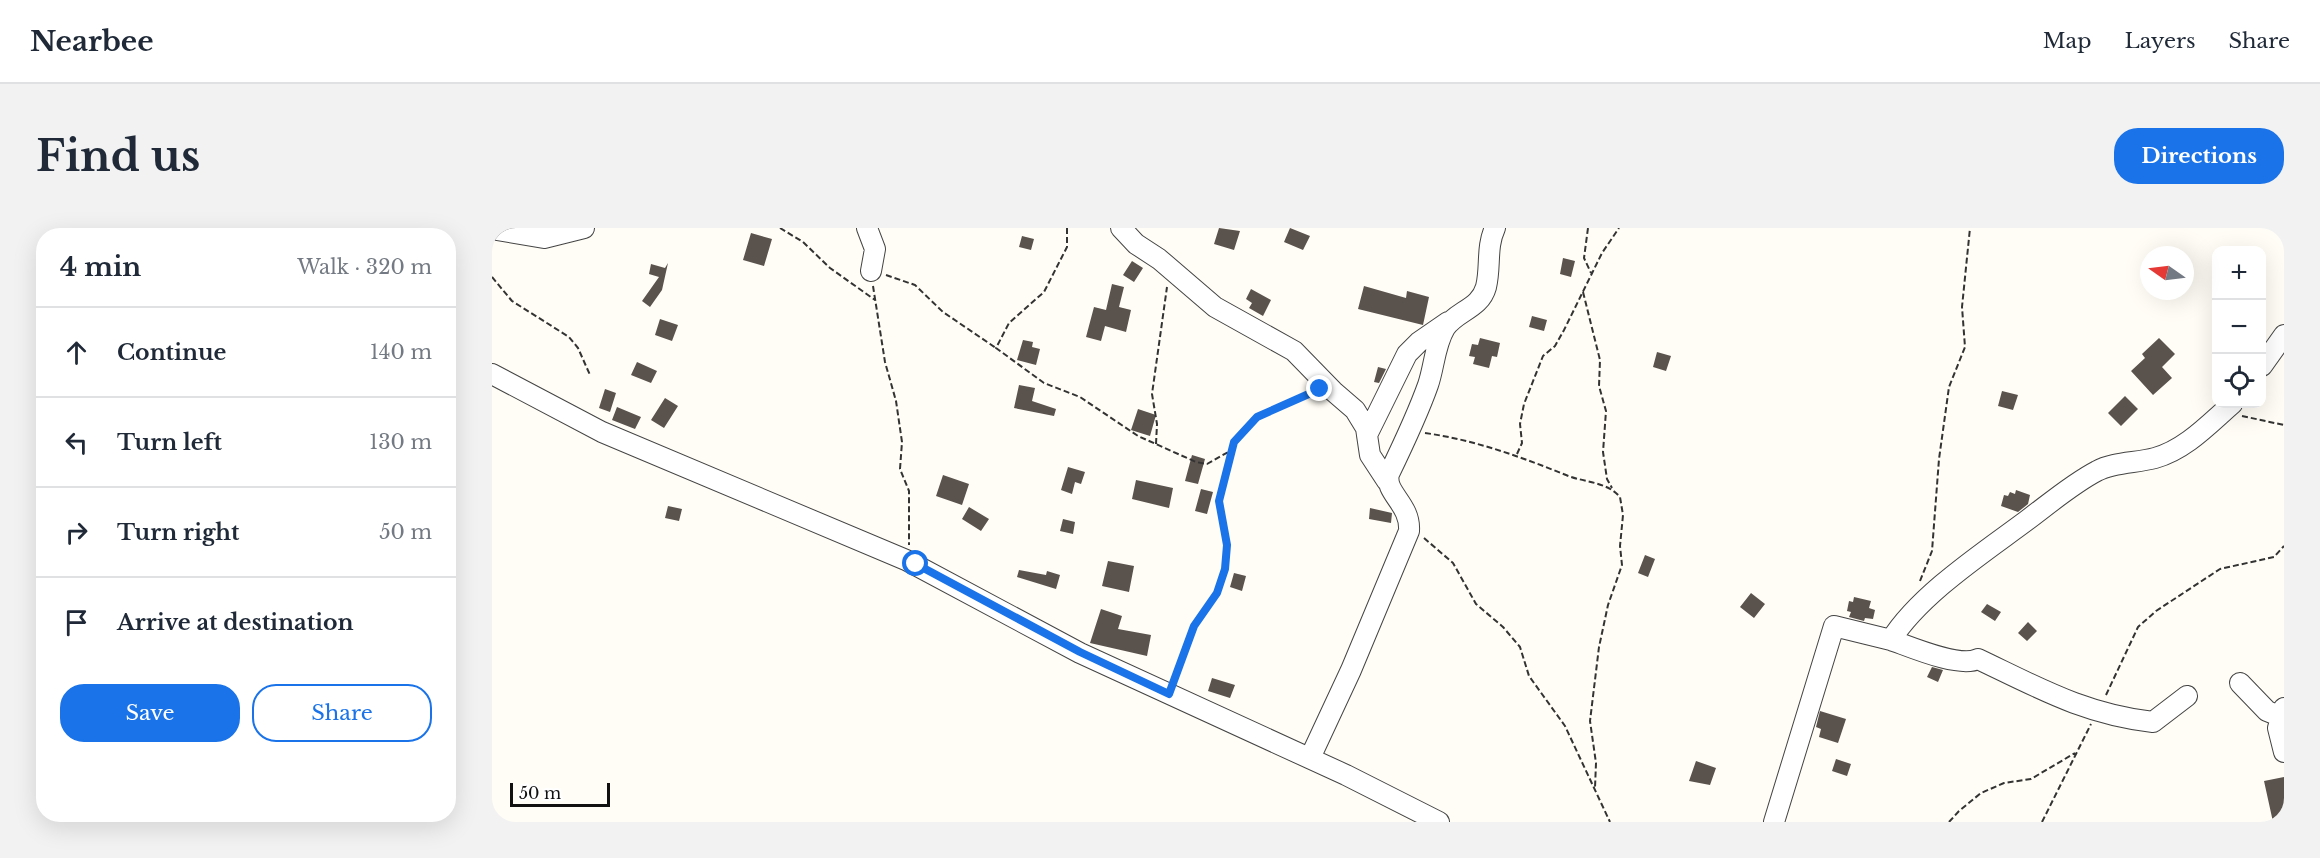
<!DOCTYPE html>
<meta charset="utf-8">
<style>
:root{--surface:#fff;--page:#f2f2f3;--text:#1f2937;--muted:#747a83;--line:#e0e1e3;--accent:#1a73e8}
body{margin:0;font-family:"Libre Baskerville",serif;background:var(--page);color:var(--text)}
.controls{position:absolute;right:18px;top:18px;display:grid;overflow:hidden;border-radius:12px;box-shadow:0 6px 24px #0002}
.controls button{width:54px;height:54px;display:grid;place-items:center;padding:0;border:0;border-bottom:2px solid var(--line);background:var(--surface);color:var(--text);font:30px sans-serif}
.compass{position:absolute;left:1648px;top:18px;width:54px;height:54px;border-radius:50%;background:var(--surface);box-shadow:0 6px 24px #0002;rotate:284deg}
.scale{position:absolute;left:18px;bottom:15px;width:100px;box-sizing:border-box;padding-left:6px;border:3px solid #111;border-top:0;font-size:16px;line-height:21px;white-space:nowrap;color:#111;-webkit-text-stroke:4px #fff;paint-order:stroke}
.stop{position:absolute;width:18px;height:18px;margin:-14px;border:4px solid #1a73e8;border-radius:50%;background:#fff}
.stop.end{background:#1a73e8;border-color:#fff;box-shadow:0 2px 6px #0008}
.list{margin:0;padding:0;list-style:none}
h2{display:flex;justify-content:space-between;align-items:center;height:78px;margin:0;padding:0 24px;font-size:26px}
h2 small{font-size:20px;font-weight:400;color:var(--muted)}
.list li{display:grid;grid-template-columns:39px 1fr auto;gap:18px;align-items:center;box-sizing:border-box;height:90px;padding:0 24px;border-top:2px solid var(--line)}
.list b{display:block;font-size:22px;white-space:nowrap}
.list em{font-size:20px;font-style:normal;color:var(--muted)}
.actions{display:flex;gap:12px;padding:18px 24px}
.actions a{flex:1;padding:14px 0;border:2px solid var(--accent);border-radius:24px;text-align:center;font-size:21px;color:var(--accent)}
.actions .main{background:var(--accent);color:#fff}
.icon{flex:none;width:33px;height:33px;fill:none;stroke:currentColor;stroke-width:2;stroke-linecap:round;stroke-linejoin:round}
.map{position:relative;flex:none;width:1792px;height:594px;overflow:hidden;border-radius:24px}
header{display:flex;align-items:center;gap:36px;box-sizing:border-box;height:84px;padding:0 30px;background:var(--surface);border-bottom:2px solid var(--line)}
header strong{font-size:28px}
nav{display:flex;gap:33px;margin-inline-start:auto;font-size:21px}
.intro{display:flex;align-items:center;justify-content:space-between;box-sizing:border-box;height:144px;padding:0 36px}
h1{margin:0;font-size:42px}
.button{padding:15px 27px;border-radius:24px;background:var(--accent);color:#fff;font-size:21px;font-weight:700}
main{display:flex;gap:36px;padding:0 36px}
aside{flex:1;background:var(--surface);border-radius:24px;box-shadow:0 6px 24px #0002}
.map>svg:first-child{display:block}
</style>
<header>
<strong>Nearbee</strong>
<nav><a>Map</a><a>Layers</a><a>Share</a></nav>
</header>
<div class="intro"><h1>Find us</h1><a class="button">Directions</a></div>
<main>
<aside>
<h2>4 min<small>Walk · 320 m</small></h2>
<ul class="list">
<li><svg class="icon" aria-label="ahead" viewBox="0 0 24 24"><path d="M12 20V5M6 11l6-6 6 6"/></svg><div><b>Continue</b></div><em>140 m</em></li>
<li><svg class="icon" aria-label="left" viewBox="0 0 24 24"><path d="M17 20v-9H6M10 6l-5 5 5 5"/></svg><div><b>Turn left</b></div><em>130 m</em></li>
<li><svg class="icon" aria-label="right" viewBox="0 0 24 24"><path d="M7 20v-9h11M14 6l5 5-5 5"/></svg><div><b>Turn right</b></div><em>50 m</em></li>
<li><svg class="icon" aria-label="arrive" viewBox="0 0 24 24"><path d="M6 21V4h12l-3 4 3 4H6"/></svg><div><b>Arrive at destination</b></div></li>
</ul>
<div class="actions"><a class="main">Save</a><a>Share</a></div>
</aside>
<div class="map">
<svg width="1792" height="594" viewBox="0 0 1792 594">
<rect width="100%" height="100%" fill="#fffdf5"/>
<!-- building -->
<path fill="#5a524d" d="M727 0 748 3 742 22 722 16Z
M798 0 818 8 811 22 792 14Z
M259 5 280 11 272 38 251 32Z
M530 8 542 11 539 22 527 19Z
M1071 30 1083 33 1079 49 1068 46Z
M640 33 651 40 642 54 631 47Z
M176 35 170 62 158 79 150 73 167 49 157 46 159 36 173 40Z
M620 56 632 59 627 79 639 82 634 104 613 98 609 113 594 109 602 79 614 82Z
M872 58 914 70 915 63 937 69 931 97 866 81Z
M759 61 779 72 771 88 757 80 760 75 754 71Z
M1040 88 1055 92 1052 103 1037 99Z
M168 91 186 97 180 113 163 107Z
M988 110 1008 115 1005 129 1000 128 997 140 981 136 983 129 977 128 980 116 986 117Z
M1667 110 1683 126 1670 139 1680 150 1661 167 1639 143 1653 130 1650 126Z
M531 112 541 114 540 119 548 121 544 137 525 132Z
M1165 124 1179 128 1174 143 1161 139Z
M145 134 165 143 159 155 139 147Z
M886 139 894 141 887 155 882 154Z
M527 157 543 160 540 173 564 181 562 188 522 180Z
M113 161 124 165 118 184 107 180Z
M1510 163 1526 167 1521 182 1506 178Z
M1633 168 1646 181 1629 198 1616 185Z
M173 170 186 178 172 200 159 192Z
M125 179 149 189 143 201 120 192Z
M646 181 664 187 658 208 639 202Z
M700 227 713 231 706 256 693 253Z
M576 239 593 244 589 256 583 254 580 266 569 262Z
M451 247 477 256 470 277 444 268Z
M644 252 681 260 677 280 640 271Z
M709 261 721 264 715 286 703 283Z
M1524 262 1538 267 1536 276 1526 284 1509 278 1512 267 1516 268 1518 264 1523 266Z
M176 278 190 281 187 293 173 290Z
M477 279 497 291 489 303 470 291Z
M878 280 900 285 899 295 877 291Z
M571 291 583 294 581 306 568 303Z
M1153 327 1163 331 1156 349 1146 345Z
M616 333 642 338 637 364 610 358Z
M527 342 554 347 555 343 568 347 564 361 525 349Z
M742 345 754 348 750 363 738 359Z
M1259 365 1273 376 1262 390 1248 379Z
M1362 369 1379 373 1377 380 1383 382 1381 391 1373 390 1372 393 1357 389 1359 384 1355 383 1357 373 1361 374Z
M1495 376 1509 384 1503 393 1489 384Z
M609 381 630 388 626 401 659 407 655 428 598 415Z
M1536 394 1545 403 1535 413 1526 405Z
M1440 439 1451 442 1446 454 1435 449Z
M720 450 743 457 738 470 716 463Z
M1328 483 1354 491 1346 515 1327 509 1329 501 1324 499Z
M1344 531 1359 536 1355 548 1340 543Z
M1204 533 1224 540 1218 557 1197 553Z
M1792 549V594H1781L1772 553Z"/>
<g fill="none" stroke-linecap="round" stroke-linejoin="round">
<!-- minor casing -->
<g stroke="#444" stroke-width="22">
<path id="minor" d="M375 0 383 21 379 43
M629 0 644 16 667 31 723 79 802 123 841 163 863 182 874 200 875 207
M0 1 52 10 92 0
M1770 138 1792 107
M0 146 110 204 414 332 588 425 854 547 947 594
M895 253 878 227 875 207 915 126 927 114 956 94
M1399 412C1419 419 1467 440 1486 431 1547 460 1592 486 1661 494L1695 468
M1748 455 1775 483 1790 489
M1792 480 1786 500 1792 524
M818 530 859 442 917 303C919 276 892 265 897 246 911 217 925 188 936 157 942 140 943 116 953 100 964 83 988 81 994 59 999 39 994 19 1003 0
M1282 594 1342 398 1399 412C1427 367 1491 325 1534 293 1557 276 1580 256 1605 243 1621 234 1645 235 1663 230 1693 222 1717 196 1740 176"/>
</g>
<!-- path -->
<path stroke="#333" stroke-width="2" stroke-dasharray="6 3" stroke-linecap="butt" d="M288 0 311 14 338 40 383 72
M575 0V19L552 64 517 95 504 120 552 155 588 169 646 208 704 234 715 236 738 223
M1096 0 1092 30 1099 45
M394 47 423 57 451 84 504 120
M0 49 20 73 77 109 86 120 98 147
M381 58 393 134 404 173 410 214 408 241 417 263V317
M1091 64 1108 132 1107 158 1114 183 1111 224 1115 251 1120 260
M1750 188 1792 197
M933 205C983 212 1029 229 1074 247 1093 255 1114 253 1128 269L1131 287 1128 318 1130 337 1116 377 1107 419 1098 493 1104 535 1103 560
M664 216 665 196 660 166 675 59
M1025 226 1030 215 1028 196 1032 176 1051 128 1063 118 1072 102 1110 25 1127 0
M932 310 961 335 984 376 1011 399 1028 419 1037 448 1073 498 1118 594
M1428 353 1440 323 1447 231 1457 159 1473 119 1470 79 1478 0
M683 452 702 398 725 365 733 341 735 317 727 273 742 214 765 189 817 164
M1614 467 1646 399 1664 383 1728 341 1782 329 1792 318
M1457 594 1467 583 1489 565 1512 555 1539 551 1583 525
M1550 594 1599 496"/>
<!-- minor -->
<use href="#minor" stroke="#fff" stroke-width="20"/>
</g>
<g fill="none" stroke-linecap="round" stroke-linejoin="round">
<!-- route -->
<path stroke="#1a73e8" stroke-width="8" d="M424 336 588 424 677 466 702 398 725 365 733 341 735 317 727 273 742 214 765 189 828 161"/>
</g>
</svg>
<div class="controls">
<button>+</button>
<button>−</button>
<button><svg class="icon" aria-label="locate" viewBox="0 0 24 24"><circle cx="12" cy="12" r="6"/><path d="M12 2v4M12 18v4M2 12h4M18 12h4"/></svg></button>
</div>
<svg class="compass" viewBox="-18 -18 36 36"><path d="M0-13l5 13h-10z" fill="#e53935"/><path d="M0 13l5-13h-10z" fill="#747a83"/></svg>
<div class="scale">50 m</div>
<div class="stop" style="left:424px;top:336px"></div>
<div class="stop end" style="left:828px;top:161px"></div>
</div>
</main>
